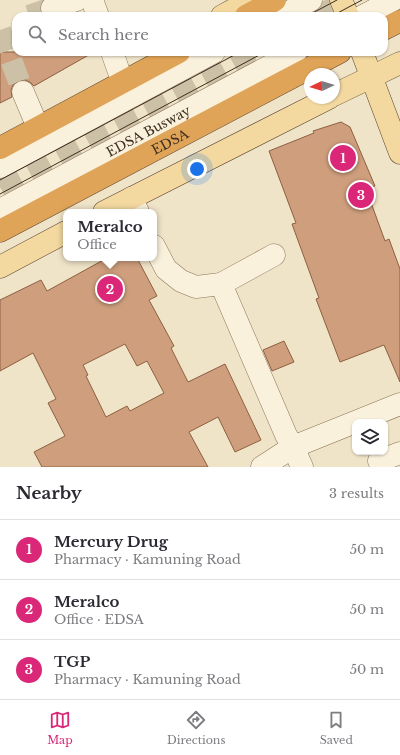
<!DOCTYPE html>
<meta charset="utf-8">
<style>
:root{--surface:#fff;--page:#f7f7f7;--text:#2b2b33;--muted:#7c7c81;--line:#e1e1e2;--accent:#db2777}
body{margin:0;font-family:"Libre Baskerville",serif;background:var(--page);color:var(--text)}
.controls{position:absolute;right:12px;bottom:12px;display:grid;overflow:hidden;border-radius:8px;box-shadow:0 1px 3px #0004}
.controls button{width:36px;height:36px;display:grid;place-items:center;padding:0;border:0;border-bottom:1px solid var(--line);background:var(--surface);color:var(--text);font:20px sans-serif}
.compass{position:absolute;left:304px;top:68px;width:36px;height:36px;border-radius:50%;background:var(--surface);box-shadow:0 1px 3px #0004;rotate:266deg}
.you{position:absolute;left:197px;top:169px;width:14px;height:14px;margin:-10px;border:3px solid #fff;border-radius:50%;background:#1a73e8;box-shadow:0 0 0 6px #1a73e833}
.badge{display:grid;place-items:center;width:26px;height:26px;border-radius:50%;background:var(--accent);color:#fff;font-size:13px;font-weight:700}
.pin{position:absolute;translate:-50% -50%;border:2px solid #fff;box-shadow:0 1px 4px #0006}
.popup{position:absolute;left:63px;top:209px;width:94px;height:52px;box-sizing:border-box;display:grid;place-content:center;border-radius:8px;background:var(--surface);filter:drop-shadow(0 1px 3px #0005);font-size:13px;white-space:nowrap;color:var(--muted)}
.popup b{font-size:15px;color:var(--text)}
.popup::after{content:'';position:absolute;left:50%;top:100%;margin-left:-8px;border:8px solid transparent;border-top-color:var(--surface)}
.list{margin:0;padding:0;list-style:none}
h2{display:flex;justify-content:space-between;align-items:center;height:52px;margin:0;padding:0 16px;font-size:17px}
h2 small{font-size:13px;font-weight:400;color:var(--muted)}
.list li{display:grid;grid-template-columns:26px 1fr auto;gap:12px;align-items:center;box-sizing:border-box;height:60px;padding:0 16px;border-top:1px solid var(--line)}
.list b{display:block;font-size:15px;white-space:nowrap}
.list p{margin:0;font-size:13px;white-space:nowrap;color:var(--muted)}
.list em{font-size:13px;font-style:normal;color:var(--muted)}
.icon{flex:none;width:22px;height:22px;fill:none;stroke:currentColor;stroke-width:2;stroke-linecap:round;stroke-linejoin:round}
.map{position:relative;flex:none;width:400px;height:467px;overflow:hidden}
.search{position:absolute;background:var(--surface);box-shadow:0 1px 3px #0004;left:12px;right:12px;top:12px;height:44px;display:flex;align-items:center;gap:10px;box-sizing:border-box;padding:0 14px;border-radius:12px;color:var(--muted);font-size:15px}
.sheet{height:232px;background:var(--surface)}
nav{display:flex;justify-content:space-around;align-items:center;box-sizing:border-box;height:56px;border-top:1px solid var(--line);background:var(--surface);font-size:11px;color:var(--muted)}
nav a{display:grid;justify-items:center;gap:2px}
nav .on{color:var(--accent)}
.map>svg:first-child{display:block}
</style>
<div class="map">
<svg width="400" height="467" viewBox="0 0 400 467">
<rect width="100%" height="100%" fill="#f0e4c8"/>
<!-- building -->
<path fill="#cf9f7d" stroke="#8d5f41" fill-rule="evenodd" d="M0 52H94L34 86 30 82 25 80 18 81 13 85 11 90 12 97 0 103Z
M341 122 350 127 375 186 366 189 385 241 389 239 400 269V382L384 345 340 362 316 299 319 298 292 224 296 223 269 151 314 133 313 131Z
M107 258H137L157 296 149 300 174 346 171 348 188 382 225 364 261 440 235 452 218 417 189 432 208 467H42L34 452 65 436 48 403 56 399 33 353 0 371V300L41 280 47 291ZM125 344 137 366 147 361 164 393 130 411 127 406 106 417 86 376 88 375 83 365Z
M284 341 294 362 272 371 263 350Z"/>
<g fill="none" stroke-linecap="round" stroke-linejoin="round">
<!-- minor-tunnel -->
<path stroke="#ccc0a6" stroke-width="22" stroke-dasharray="22 11" stroke-linecap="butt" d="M29 16 52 8
M319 16 348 0
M0 30 23 92
M0 187 253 52"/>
<!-- minor casing -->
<g stroke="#8d765c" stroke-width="23">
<g id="minor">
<path d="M92 0 98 16"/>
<path d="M52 8 76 0"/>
<path d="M281 16 311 0"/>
<path d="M363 16 393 0"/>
<path d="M112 52 119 72"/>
<path d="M23 92 34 118"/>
<path d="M0 167 214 52"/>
<path d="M131 198 138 212"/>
<path id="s1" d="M0 210 296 52"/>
<path d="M154 246 166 269 181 281 196 287 221 284 286 435 293 447 302 467"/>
<path d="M221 284 274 255"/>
<path d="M379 461 400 453"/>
<path d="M262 467 293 447 400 404"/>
</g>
</g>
<!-- major casing -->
<g stroke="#5b4430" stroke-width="23">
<path id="major" d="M341 0 348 16
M222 16 251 0
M362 52 400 153
M334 95 400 63
M104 212 329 98
M0 267 66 232"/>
</g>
<!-- highway casing -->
<g stroke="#5b4430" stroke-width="23">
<g id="highway">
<path d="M246 16 275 0"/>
<path d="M384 29 400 21"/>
<path d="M0 148 179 52"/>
<path id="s2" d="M0 231 340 52"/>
</g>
</g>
<!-- minor -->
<use href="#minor" stroke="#faf1dc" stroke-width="22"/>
<!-- major -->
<use href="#major" stroke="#f3d9a0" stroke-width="22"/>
<!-- highway -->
<use href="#highway" stroke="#e0a458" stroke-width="22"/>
<!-- tram -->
<path stroke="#3d2e20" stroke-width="1" d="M307 16 337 0
M332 16 362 0
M0 180 240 52
M0 194 265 52"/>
</g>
<g text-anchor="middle" stroke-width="3" stroke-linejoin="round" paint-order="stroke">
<!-- street labels -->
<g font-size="13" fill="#3d2e20" stroke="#f7eed8">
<text dy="5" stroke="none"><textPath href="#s1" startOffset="168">EDSA Busway</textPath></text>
<text dy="5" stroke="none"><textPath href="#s2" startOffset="192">EDSA</textPath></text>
</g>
</g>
</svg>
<div class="controls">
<button><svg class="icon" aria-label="layers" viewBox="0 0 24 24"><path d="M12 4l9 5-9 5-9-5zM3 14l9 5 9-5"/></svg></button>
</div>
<svg class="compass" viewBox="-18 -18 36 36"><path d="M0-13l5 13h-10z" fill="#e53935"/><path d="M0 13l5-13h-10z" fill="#7c7c81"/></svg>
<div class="you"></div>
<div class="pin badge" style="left:343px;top:158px">1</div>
<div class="pin badge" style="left:110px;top:289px">2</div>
<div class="popup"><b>Meralco</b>Office</div>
<div class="pin badge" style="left:361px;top:195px">3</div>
<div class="search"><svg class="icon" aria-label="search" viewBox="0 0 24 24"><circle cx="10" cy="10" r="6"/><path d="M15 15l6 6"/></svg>Search here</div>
</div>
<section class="sheet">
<h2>Nearby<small>3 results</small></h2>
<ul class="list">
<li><span class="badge">1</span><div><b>Mercury Drug</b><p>Pharmacy · Kamuning Road</p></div><em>50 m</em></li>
<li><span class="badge">2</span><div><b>Meralco</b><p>Office · EDSA</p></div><em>50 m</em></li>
<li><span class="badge">3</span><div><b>TGP</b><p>Pharmacy · Kamuning Road</p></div><em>50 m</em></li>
</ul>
</section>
<nav>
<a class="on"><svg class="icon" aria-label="map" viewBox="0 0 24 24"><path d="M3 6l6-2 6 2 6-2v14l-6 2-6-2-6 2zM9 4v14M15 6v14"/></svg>Map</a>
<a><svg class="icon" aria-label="directions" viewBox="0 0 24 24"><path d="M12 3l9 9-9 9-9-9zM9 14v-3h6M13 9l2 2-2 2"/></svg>Directions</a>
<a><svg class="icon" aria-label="saved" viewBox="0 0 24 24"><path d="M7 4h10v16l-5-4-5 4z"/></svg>Saved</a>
</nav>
